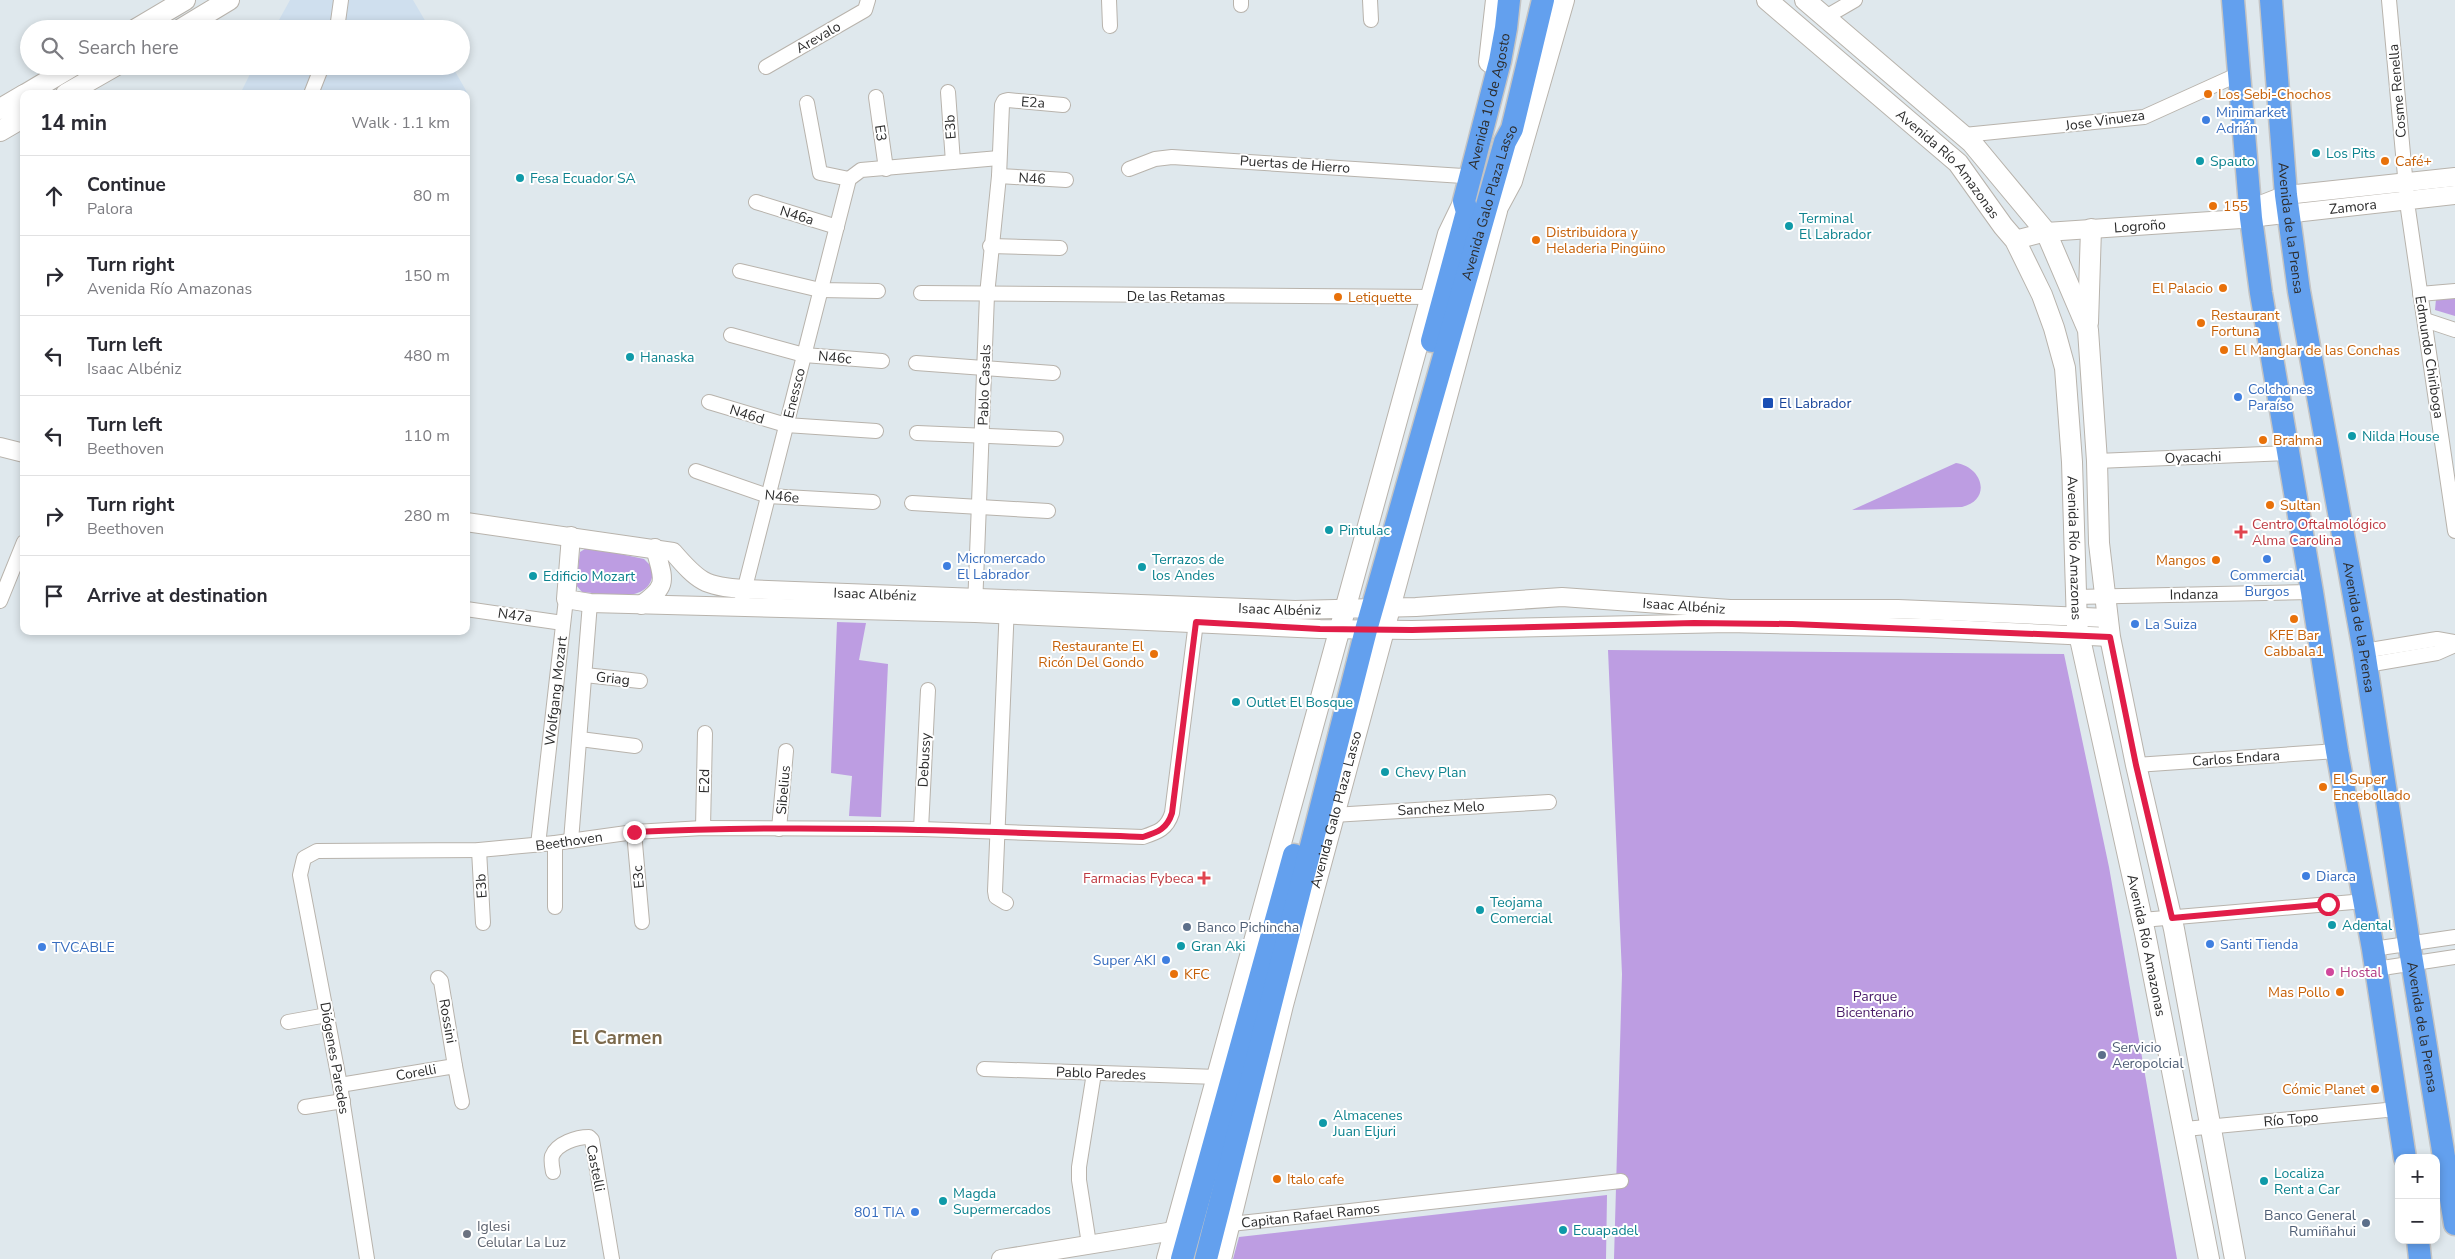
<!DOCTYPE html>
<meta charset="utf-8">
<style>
:root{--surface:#fff;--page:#f2f2f3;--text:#2b2b33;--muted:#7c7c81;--line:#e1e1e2}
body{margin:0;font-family:"Nunito Sans",sans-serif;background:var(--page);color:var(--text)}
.controls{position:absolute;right:15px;bottom:15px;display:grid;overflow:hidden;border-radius:10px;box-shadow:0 2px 8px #0003}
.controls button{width:45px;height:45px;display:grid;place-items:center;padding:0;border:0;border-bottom:1px solid var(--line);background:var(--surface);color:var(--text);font:25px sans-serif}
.stop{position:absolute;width:15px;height:15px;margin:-11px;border:4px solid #e11d48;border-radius:50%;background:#fff}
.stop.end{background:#e11d48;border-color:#fff;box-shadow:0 1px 5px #0008}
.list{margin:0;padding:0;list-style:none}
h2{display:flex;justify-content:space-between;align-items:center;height:65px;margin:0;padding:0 20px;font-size:21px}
h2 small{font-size:16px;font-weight:400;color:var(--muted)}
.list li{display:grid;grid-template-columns:32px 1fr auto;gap:15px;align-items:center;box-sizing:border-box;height:80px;padding:0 20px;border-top:1px solid var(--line)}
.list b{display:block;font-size:19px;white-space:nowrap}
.list p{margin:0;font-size:16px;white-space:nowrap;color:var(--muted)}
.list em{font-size:16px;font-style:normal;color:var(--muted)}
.icon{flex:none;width:28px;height:28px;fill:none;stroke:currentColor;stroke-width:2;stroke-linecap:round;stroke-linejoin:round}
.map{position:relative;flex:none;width:2455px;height:1259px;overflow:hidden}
.search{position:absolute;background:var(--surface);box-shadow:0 2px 8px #0003;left:20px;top:20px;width:450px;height:55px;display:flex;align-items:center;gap:12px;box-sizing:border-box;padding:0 18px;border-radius:28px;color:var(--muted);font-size:19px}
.panel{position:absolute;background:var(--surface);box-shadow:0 2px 8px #0003;left:20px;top:90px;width:450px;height:545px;border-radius:10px}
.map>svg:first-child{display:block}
</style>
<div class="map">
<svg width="2455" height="1259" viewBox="0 0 2455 1259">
<rect width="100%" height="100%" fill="#dfe8ed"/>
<!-- education -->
<path fill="#cfdfee" d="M290 0H413L430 29H274Z
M254 66H452L468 94H240Z"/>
<!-- green -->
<path fill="#bd9de2" d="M2455 298V316L2435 310 2436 299Z
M1956 463C1983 467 1992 500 1962 507L1852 510Z
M588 547 644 559 653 568C654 606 607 594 582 592L576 585 580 552Z
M837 622 866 623 859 660 888 664 881 817 849 816 852 776 831 773Z
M1608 650 2064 654 2109 867 2177 1259H1614L1622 974Z
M1607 1195 1606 1259H1233L1239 1237Z"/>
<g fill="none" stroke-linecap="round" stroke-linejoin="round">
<!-- minor casing -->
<g stroke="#b8b3ac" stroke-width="16">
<g id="minor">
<path d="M1109 0 1110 26"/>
<path d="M1241 0V5"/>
<path d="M1370 0 1371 20"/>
<path d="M2389 0 2408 209 2455 531"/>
<path d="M1824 18 1855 0"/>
<path d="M337 29 341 0"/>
<path d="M766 67 865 10 868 0"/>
<path d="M948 92 953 162"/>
<path d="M311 94 322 66"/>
<path d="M876 97 886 169"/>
<path d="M807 103 820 173 849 179"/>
<path d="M1964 135 2144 117 2239 74"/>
<path d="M1129 169 1155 159 1172 157 1463 176"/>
<path d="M999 176 1066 180"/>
<path d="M756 202 837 227"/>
<path d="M990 246 1060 248"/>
<path d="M740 271 820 290 878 291"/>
<path d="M921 293 1431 297"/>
<path d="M2420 294 2455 291"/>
<path d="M2425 320 2455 330"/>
<path d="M731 335 804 355 882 361"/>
<path d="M916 363 1053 373"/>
<path d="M709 402 786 425 876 431"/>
<path d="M917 433 1056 439"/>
<path d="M2097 461 2289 453"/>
<path d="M696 471 768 496 873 502"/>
<path d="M912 503 1048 511"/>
<path d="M2075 597 2312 592"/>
<path d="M742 599 849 179 861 170 999 158"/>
<path d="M0 601 24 542"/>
<path d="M975 607 987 295 999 176 1002 105 1004 101 1008 100 1063 105"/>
<path d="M466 609 563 623"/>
<path d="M2364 651 2437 639 2455 642"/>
<path d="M2367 665 2437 653 2455 645"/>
<path d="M585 675 640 681"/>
<path d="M580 739 635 746"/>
<path d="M2136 765 2337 751"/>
<path d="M1333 815 1549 802"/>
<path d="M703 828 705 733"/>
<path d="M779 829 786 751"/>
<path d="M921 829 928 690"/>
<path d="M634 832 642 922"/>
<path d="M571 841 590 603"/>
<path id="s1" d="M538 845 566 599"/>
<path d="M479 850 483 923"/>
<path d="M1006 903 996 897 995 891 1007 605"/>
<path d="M555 907V843"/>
<path d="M2142 920 2365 901"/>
<path d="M2373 949 2455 937"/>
<path d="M2376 969 2455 957"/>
<path d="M438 978 441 981 455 1066"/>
<path d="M288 1022 327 1015"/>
<path d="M984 1069 1217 1077"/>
<path d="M340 1085 455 1066 462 1102"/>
<path d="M305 1107 343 1101"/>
<path d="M2185 1129 2397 1109"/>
<path d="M553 1172C552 1167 551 1160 552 1156 557 1143 577 1137 589 1137L592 1140 612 1259"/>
<path id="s2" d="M1231 1224 1621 1181"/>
<path d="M1089 1244 1079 1180V1167L1094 1073"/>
<path d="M367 1259 340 1085 300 875 304 858 317 851 479 850 555 843 634 832 703 828 921 829 1143 837C1158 832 1167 829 1172 813L1196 622"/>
</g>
</g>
<!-- tertiary casing -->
<g stroke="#b8b3ac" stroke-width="20">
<g id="tertiary">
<path d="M2251 218 2258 206 2286 195 2455 177"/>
<path id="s3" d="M2015 240 2046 232 2241 219 2455 195"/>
<path d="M0 447 24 453"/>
<path id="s4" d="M466 522 673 552C698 581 705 587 744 589L1295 610 1416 607 1562 597 1730 609H1898L2107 618"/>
<path d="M571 536 566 599 590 603 975 613 1320 629 1412 630 1729 623 1928 628 2110 637"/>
<path d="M641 605C670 585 663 579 655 548"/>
<path d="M1001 1259 1186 1229"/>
</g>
</g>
<!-- secondary casing -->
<g stroke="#b8b3ac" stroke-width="22">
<g id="secondary">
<path id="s5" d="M1767 0 1958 163 2003 226 2015 240 2042 295 2054 328 2065 368 2072 462 2077 625 2145 933 2209 1259"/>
<path d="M1805 0 1972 143 2046 232 2088 330 2097 461 2099 543 2110 637 2136 765 2174 929 2235 1259"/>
<path d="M136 29 185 0"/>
<path d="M181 29 229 0"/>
<path d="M1489 62 1496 0"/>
<path d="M26 94 73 66"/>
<path d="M66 94 115 66"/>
<path d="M0 109 24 95"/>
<path d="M0 131 24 117"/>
<path d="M1498 207 1512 181 1564 0"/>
<path d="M2088 323 2091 229"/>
<path d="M1167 1259 1448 234 1462 205"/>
<path id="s6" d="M1221 1259 1283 1005 1497 211"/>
</g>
</g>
<!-- primary casing -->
<g stroke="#c4c4c4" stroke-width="25">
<g id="primary">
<path d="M2233 0 2251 218 2261 293 2312 592 2337 751 2373 949 2405 1158"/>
<path id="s7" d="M2271 0 2286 195 2299 291 2364 651 2409 943 2455 1224"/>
<path id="s8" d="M1432 341 1467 212 1464 201 1500 61 1506 28 1509 0"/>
<path d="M2418 1240 2420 1259"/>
<path d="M1182 1259 1294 855"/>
<path id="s9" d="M1206 1259 1366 630 1505 142 1512 129 1543 0"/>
</g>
</g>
<!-- minor -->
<use href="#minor" stroke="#fff" stroke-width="14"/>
<!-- tertiary -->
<use href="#tertiary" stroke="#fff" stroke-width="18"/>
<!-- secondary -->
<use href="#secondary" stroke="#fff" stroke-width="20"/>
<!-- primary -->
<use href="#primary" stroke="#63a0ee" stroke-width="22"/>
</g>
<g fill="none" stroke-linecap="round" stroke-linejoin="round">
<!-- route -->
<path stroke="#e11d48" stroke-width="6" d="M634 832C804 824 973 831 1143 837 1158 832 1167 829 1172 813L1196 622 1320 629 1412 630 1694 623 1792 624 2110 637 2136 765 2172 918 2328 904"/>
</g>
<!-- markers -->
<g fill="#e8710a" stroke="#fff" stroke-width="2">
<circle cx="2208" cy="94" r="5"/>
<circle cx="2385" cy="161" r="5"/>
<circle cx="2213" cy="206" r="5"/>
<circle cx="1536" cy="240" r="5"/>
<circle cx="2223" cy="288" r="5"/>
<circle cx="1338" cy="297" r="5"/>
<circle cx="2201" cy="323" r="5"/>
<circle cx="2224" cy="350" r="5"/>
<circle cx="2263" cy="440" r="5"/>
<circle cx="2270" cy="505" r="5"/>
<circle cx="2216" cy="560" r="5"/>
<circle cx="2294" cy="619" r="5"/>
<circle cx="1154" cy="654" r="5"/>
<circle cx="2323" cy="787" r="5"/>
<circle cx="1174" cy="974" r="5"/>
<circle cx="2340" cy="992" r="5"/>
<circle cx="2375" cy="1089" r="5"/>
<circle cx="1277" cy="1179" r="5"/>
</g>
<g fill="#3f7fe0" stroke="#fff" stroke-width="2">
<circle cx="2206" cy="120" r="5"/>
<circle cx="2238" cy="397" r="5"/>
<circle cx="2267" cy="559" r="5"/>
<circle cx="947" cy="566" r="5"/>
<circle cx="2135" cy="624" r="5"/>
<circle cx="2306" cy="876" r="5"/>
<circle cx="2210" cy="944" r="5"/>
<circle cx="42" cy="947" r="5"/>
<circle cx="1166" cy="960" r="5"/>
<circle cx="915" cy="1212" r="5"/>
</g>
<g fill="#0f9aa8" stroke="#fff" stroke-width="2">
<circle cx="2316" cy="153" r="5"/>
<circle cx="2200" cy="161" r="5"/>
<circle cx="520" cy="178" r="5"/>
<circle cx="1789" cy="226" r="5"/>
<circle cx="630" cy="357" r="5"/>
<circle cx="2352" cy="436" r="5"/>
<circle cx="1329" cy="530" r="5"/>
<circle cx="1142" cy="567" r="5"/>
<circle cx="533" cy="576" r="5"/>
<circle cx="1236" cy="702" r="5"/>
<circle cx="1385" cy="772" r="5"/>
<circle cx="1480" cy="910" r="5"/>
<circle cx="2332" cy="925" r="5"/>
<circle cx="1181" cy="946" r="5"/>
<circle cx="1323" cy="1123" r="5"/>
<circle cx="2264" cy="1181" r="5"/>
<circle cx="943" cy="1201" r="5"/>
<circle cx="1563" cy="1230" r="5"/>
</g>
<rect fill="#1a4fb4" stroke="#fff" stroke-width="2" x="1762" y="397" width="12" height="12" rx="2.5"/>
<g fill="#e0444e" stroke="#fff" stroke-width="2">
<path d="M2238.5 524.5h5v5h5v5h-5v5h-5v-5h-5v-5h5z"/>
<path d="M1201.5 870.5h5v5h5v5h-5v5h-5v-5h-5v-5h5z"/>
</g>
<g fill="#5c6f8a" stroke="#fff" stroke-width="2">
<circle cx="1187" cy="927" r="5"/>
<circle cx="2102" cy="1055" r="5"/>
<circle cx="2366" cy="1223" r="5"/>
</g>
<circle fill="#d1479c" stroke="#fff" stroke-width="2" cx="2330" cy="972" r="5"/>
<circle fill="#6b7280" stroke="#fff" stroke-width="2" cx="467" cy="1234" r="5"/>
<g text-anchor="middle" stroke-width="4" stroke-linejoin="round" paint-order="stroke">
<!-- street labels -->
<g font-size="14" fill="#2c2c2c" stroke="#fff">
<text transform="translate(818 37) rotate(-30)" y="5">Arevalo</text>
<text transform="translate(2397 91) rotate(-95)" y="5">Cosme Renella</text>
<text dy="5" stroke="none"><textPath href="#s8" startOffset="248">Avenida 10 de Agosto</textPath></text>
<text transform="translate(1033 102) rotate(4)" y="5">E2a</text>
<text transform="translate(2105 120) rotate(-8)" y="5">Jose Vinueza</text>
<text transform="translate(950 127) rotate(-94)" y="5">E3b</text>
<text transform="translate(881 133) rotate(82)" y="5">E3</text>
<text transform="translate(1295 164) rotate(4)" y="5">Puertas de Hierro</text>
<text dy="5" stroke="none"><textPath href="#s5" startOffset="245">Avenida Río Amazonas</textPath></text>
<text transform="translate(1032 178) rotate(3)" y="5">N46</text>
<text dy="5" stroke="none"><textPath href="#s3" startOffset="340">Zamora</textPath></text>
<text dy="5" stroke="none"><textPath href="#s9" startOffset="1094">Avenida Galo Plaza Lasso</textPath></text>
<text transform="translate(797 215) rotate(17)" y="5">N46a</text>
<text dy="5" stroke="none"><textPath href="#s3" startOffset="126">Logroño</textPath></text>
<text dy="5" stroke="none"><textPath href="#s7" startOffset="229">Avenida de la Prensa</textPath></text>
<text x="1176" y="301">De las Retamas</text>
<text transform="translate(835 357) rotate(5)" y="5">N46c</text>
<text transform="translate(2430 357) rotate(81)" y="5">Edmundo Chiriboga</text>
<text transform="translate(984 385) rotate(-88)" y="5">Pablo Casals</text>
<text transform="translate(794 393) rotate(-76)" y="5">Enessco</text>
<text transform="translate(747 414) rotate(17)" y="5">N46d</text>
<text transform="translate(2193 457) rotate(-2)" y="5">Oyacachi</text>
<text transform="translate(782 496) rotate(6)" y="5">N46e</text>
<text dy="5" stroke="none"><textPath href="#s5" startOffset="665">Avenida Río Amazonas</textPath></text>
<text dy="5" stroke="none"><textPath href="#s4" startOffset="424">Isaac Albéniz</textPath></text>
<text transform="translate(2194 594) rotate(-1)" y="5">Indanza</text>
<text dy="5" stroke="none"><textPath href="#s4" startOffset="1234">Isaac Albéniz</textPath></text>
<text dy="5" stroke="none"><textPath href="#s4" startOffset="829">Isaac Albéniz</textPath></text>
<text transform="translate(515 615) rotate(8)" y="5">N47a</text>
<text dy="5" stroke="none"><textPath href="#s7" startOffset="634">Avenida de la Prensa</textPath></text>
<text transform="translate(613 678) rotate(6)" y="5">Griag</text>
<text dy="5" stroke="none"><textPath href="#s1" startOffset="155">Wolfgang Mozart</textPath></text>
<text transform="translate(2236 758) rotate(-4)" y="5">Carlos Endara</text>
<text transform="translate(924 760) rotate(-87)" y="5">Debussy</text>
<text transform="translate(704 781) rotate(-89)" y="5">E2d</text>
<text transform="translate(783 790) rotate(-85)" y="5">Sibelius</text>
<text transform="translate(1441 808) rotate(-3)" y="5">Sanchez Melo</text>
<text dy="5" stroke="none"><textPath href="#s6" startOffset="464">Avenida Galo Plaza Lasso</textPath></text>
<text transform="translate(569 841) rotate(-8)" y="5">Beethoven</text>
<text transform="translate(638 877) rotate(-95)" y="5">E3c</text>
<text transform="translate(481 886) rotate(-94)" y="5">E3b</text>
<text dy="5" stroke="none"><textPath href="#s5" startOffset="1070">Avenida Río Amazonas</textPath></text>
<text transform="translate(448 1021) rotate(80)" y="5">Rossini</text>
<text dy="5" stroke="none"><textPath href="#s7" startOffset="1039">Avenida de la Prensa</textPath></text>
<text transform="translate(335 1058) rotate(80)" y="5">Diógenes Paredes</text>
<text transform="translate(416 1072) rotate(-10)" y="5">Corelli</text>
<text transform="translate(1101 1073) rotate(2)" y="5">Pablo Paredes</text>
<text transform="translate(2291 1119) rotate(-5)" y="5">Río Topo</text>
<text transform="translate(596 1168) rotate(79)" y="5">Castelli</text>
<text dy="5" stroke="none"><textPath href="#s2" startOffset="80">Capitan Rafael Ramos</textPath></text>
</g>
<!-- food labels -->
<g font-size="14" fill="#c56008" stroke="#fff" text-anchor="start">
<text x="2218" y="99">Los Sebi-Chochos</text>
<text x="2395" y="166">Café+</text>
<text x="2223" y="211">155</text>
<text x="1546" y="237">Distribuidora y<tspan x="1546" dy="16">Heladeria Pingüino</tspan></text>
<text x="2213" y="293" text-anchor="end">El Palacio</text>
<text x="1348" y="302">Letiquette</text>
<text x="2211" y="320">Restaurant<tspan x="2211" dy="16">Fortuna</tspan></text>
<text x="2234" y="355">El Manglar de las Conchas</text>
<text x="2273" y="445">Brahma</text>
<text x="2280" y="510">Sultan</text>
<text x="2206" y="565" text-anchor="end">Mangos</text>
<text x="2294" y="640" text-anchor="middle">KFE Bar<tspan x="2294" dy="16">Cabbala1</tspan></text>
<text x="1144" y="651" text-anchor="end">Restaurante El<tspan x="1144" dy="16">Ricón Del Gondo</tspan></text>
<text x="2333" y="784">El Super<tspan x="2333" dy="16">Encebollado</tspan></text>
<text x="1184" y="979">KFC</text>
<text x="2330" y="997" text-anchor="end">Mas Pollo</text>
<text x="2365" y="1094" text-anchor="end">Cómic Planet</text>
<text x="1287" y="1184">Italo cafe</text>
</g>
<!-- shop labels -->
<g font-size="14" fill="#366cbe" stroke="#fff" text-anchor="start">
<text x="2216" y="117">Minimarket<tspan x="2216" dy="16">Adrián</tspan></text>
<text x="2248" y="394">Colchones<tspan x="2248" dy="16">Paraíso</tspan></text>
<text x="957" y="563">Micromercado<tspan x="957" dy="16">El Labrador</tspan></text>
<text x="2267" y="580" text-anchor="middle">Commercial<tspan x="2267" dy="16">Burgos</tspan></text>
<text x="2145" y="629">La Suiza</text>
<text x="2316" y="881">Diarca</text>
<text x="2220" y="949">Santi Tienda</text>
<text x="52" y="952">TVCABLE</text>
<text x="1156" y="965" text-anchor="end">Super AKI</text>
<text x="905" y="1217" text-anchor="end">801 TIA</text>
</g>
<!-- culture labels -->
<g font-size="14" fill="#0d838f" stroke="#fff" text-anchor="start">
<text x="2326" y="158">Los Pits</text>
<text x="2210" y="166">Spauto</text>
<text x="530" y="183">Fesa Ecuador SA</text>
<text x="1799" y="223">Terminal<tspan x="1799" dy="16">El Labrador</tspan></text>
<text x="640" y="362">Hanaska</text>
<text x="2362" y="441">Nilda House</text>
<text x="1339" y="535">Pintulac</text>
<text x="1152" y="564">Terrazos de<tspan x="1152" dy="16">los Andes</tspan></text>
<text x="543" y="581">Edificio Mozart</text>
<text x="1246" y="707">Outlet El Bosque</text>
<text x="1395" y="777">Chevy Plan</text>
<text x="1490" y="907">Teojama<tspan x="1490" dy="16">Comercial</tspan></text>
<text x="2342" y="930">Adental</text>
<text x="1191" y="951">Gran Aki</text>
<text x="1333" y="1120">Almacenes<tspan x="1333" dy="16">Juan Eljuri</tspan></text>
<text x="2274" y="1178">Localiza<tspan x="2274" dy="16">Rent a Car</tspan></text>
<text x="953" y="1198">Magda<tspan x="953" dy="16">Supermercados</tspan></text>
<text x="1573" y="1235">Ecuapadel</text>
</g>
<!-- transit labels -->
<g font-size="14" fill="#164399" stroke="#fff" text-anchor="start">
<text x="1779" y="408">El Labrador</text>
</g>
<!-- health labels -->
<g font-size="14" fill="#be3a42" stroke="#fff" text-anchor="start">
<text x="2252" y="529">Centro Oftalmológico<tspan x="2252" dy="16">Alma Carolina</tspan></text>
<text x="1194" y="883" text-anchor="end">Farmacias Fybeca</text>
</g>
<!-- service labels -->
<g font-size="14" fill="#4e5e75" stroke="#fff" text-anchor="start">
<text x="1197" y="932">Banco Pichincha</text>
<text x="2112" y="1052">Servicio<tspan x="2112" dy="16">Aeropolcial</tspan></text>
<text x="2356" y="1220" text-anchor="end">Banco General<tspan x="2356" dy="16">Rumiñahui</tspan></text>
</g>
<!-- hotel labels -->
<g font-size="14" fill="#b23c85" stroke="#fff" text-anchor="start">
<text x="2340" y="977">Hostal</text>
</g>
<!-- park labels -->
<g font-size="14" fill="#491c69" stroke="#fff">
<text x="1875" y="1001">Parque<tspan x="1875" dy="16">Bicentenario</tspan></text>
</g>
<!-- worship labels -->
<g font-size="14" fill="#5b616d" stroke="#fff" text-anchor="start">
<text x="477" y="1231">Iglesi<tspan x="477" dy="16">Celular La Luz</tspan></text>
</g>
<!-- district labels -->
<g font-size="19" font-weight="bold" fill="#7c6a4d" stroke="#fff">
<text x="617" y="1044">El Carmen</text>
</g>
</g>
</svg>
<div class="controls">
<button>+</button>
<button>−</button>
</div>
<div class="stop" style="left:2328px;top:904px"></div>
<div class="stop end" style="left:634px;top:832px"></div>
<div class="search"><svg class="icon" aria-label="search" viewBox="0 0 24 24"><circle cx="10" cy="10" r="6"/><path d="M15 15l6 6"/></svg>Search here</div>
<section class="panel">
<h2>14 min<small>Walk · 1.1 km</small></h2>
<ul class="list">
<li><svg class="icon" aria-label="ahead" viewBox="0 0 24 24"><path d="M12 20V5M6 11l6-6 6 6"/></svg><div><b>Continue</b><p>Palora</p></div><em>80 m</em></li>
<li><svg class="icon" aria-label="right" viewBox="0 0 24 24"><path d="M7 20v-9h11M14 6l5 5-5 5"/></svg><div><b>Turn right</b><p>Avenida Río Amazonas</p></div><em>150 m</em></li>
<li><svg class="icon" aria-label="left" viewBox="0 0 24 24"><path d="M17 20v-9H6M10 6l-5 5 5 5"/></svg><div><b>Turn left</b><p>Isaac Albéniz</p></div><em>480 m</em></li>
<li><svg class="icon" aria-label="left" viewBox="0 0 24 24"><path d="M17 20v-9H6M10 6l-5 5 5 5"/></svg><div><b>Turn left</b><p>Beethoven</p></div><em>110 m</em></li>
<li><svg class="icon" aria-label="right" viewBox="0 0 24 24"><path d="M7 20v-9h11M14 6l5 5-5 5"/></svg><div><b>Turn right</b><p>Beethoven</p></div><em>280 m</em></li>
<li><svg class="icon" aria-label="arrive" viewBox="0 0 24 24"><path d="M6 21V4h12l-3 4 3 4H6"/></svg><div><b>Arrive at destination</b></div></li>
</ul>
</section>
</div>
